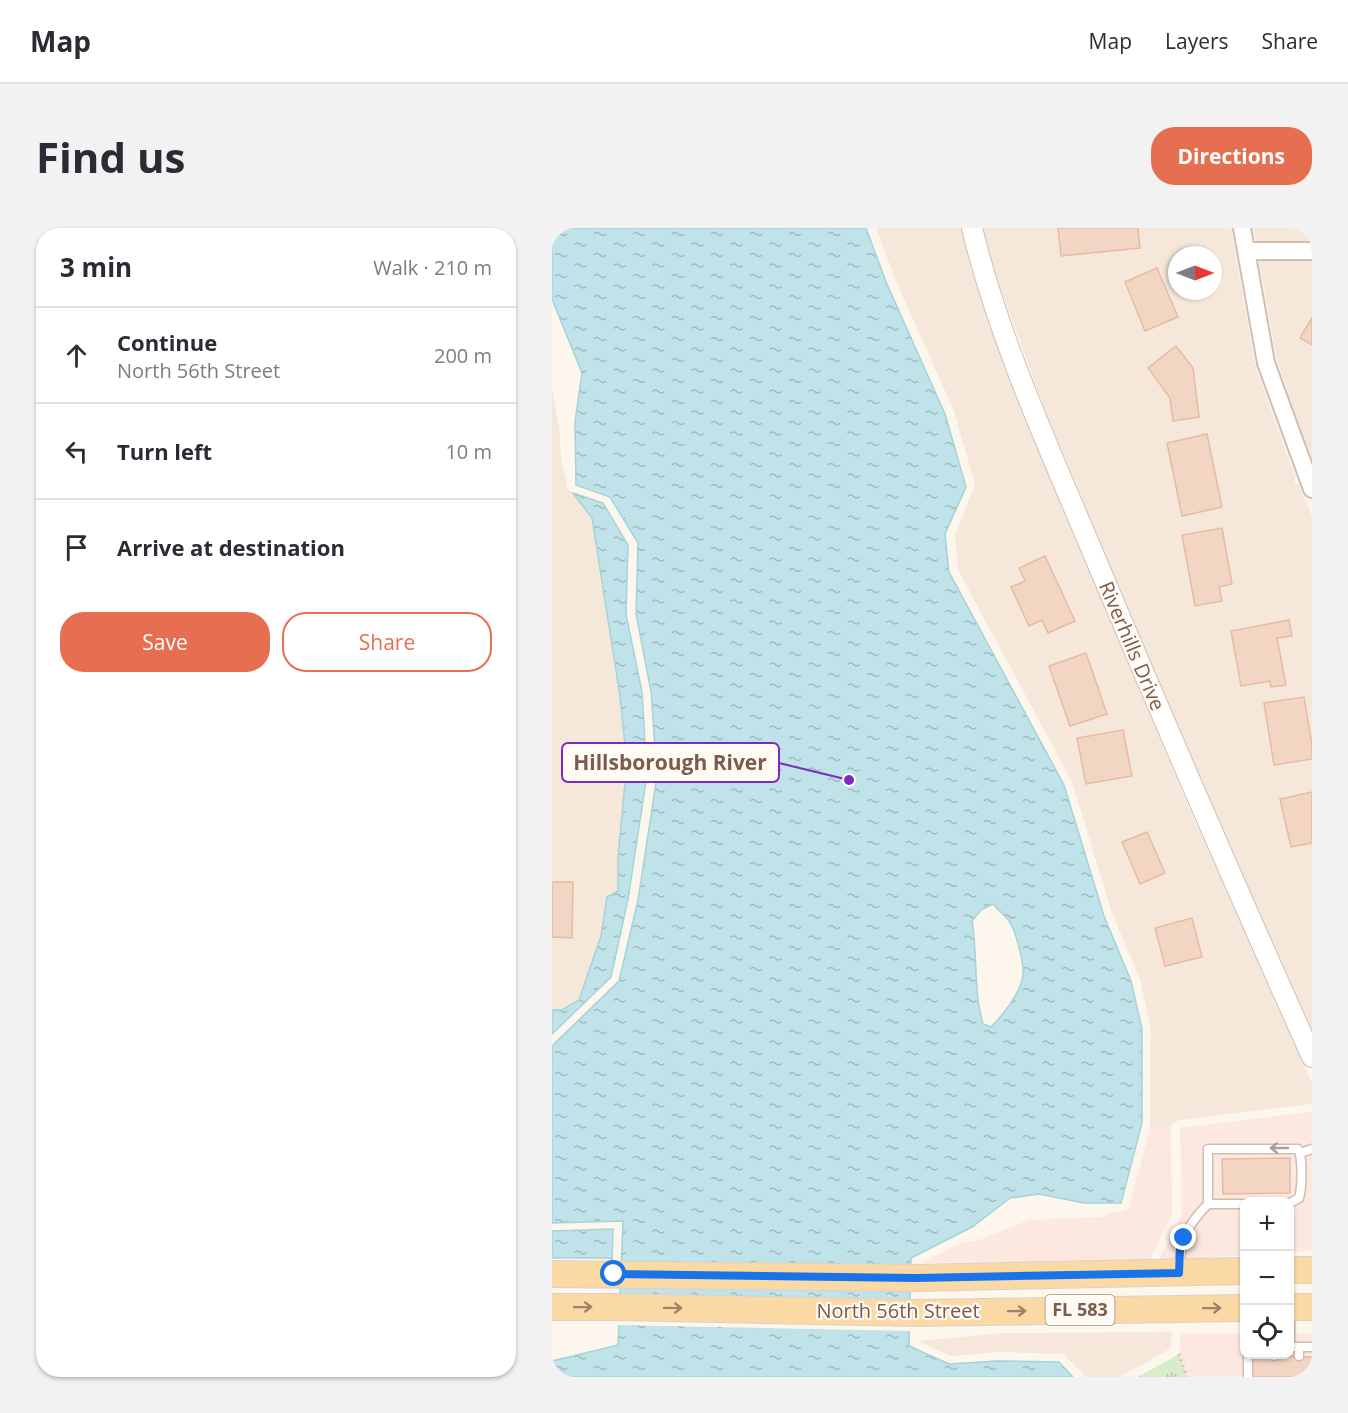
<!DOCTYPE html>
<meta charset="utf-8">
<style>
:root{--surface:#fff;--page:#f2f2f3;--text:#2b2b33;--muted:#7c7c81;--line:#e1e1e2;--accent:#e76f51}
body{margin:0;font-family:"Open Sans",sans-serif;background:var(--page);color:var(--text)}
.controls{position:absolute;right:18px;bottom:18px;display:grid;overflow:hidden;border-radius:12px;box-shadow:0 2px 4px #0004}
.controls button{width:54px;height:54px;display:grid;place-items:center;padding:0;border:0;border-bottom:2px solid var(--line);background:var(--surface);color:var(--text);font:30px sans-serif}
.compass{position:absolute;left:616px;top:18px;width:54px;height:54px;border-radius:50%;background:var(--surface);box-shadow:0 2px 4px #0004;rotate:90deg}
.stop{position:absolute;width:18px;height:18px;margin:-14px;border:4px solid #1a73e8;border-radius:50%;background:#fff}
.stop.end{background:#1a73e8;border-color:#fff;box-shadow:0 2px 6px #0008}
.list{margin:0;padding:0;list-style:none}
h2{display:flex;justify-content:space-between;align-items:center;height:78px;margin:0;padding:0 24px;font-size:26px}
h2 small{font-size:20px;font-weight:400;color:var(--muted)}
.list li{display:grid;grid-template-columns:39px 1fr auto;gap:18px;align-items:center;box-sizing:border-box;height:96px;padding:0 24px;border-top:2px solid var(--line)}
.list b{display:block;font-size:22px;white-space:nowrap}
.list p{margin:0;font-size:20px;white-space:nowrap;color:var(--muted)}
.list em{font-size:20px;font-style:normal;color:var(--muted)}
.actions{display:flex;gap:12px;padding:18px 24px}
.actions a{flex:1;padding:14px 0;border:2px solid var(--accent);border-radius:24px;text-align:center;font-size:21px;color:var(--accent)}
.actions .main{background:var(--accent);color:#fff}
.icon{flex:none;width:33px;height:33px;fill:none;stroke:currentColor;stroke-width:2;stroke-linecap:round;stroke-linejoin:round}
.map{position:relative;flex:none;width:760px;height:1149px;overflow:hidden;border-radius:24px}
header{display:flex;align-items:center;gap:36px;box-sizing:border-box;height:84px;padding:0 30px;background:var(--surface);border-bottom:2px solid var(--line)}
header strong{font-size:28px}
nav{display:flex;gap:33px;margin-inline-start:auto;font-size:21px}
.intro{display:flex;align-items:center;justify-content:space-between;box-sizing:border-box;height:144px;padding:0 36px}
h1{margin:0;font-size:42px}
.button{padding:15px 27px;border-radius:24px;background:var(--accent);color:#fff;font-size:21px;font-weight:700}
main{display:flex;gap:36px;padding:0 36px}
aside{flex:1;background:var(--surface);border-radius:24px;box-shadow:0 2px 4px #0004}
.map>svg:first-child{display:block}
</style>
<header>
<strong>Map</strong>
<nav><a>Map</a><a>Layers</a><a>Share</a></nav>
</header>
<div class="intro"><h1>Find us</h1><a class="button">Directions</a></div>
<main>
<aside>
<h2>3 min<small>Walk · 210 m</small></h2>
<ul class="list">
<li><svg class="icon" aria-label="ahead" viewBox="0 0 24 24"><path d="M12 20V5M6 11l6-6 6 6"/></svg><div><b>Continue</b><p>North 56th Street</p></div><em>200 m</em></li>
<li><svg class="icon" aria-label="left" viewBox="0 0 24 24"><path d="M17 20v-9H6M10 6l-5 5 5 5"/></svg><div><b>Turn left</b></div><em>10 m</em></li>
<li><svg class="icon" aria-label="arrive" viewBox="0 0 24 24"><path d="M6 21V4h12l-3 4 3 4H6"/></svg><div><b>Arrive at destination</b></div></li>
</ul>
<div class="actions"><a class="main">Save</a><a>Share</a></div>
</aside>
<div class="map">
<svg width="760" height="1149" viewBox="0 0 760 1149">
<defs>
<pattern id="grass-tufts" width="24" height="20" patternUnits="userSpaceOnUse" patternTransform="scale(1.5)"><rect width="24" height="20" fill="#d8ecc9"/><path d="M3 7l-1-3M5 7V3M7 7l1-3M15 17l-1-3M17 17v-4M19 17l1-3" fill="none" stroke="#b4c2a5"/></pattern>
<pattern id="water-ripples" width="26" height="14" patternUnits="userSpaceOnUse" patternTransform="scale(1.5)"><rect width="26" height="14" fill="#bfe3e8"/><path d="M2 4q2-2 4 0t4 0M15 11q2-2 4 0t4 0" fill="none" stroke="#a0bbbe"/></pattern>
</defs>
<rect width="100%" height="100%" fill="#fdf6ec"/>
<!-- residential -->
<path fill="#f5e8da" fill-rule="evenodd" d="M324 0H409L420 44 471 187 636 577 760 855V876L627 892 620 896 619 901 598 900 599 801 588 751 560 685 520 554 406 342 403 307 423 257 402 183 343 51Z
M431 0H679L703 137 743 248V256H746L760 288V802L656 570 492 180 441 39ZM625 27H661V63H625Z
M701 0H760V14H704Z
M707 33H760V232L725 133Z
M0 161 7 199 10 239 14 249 15 260 21 265 40 290 68 468 73 518 74 544 66 629V663L55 670 49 708 27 773 10 782H0Z
M620 1104 618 1121 568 1149H534L511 1126 447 1124 399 1128 366 1113 453 1105Z"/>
<!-- commercial -->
<path fill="#fde8e0" d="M760 884V1023L738 1024V974H692V1027L606 1033 630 987 628 900Z
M598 900 619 901 620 986 597 1033 369 1035 406 1016 430 1011 477 992 550 989 558 984 572 983 577 980Z
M629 1105H692V1126H738V1105H760V1149H635L627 1126Z"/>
<!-- grass -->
<path fill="url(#grass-tufts)" d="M627 1126 635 1149H586Z"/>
<!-- water -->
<path fill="url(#water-ripples)" stroke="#a5d3da" stroke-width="1.5" fill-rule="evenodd" d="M0 0H314L334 54 393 186 414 259 393 306 397 344 512 557 552 688 579 753 590 801V895L569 975H532L487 966 458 970 420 999 359 1030 357 1118 397 1136 446 1133 507 1134 521 1149H0V1133L66 1117 71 993 0 995V818L67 753 86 672 105 548 99 463 84 386 86 315 58 269 24 257 23 194 30 145 0 71ZM441 676C446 682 453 687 457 693 464 703 472 735 471 747 470 763 450 788 439 799L431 796C421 762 426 728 420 693L429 682Z
M21 265 51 275 76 317 74 386 90 464 95 547 76 671 59 749 0 806V782H10L27 772 49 708 55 669 66 663V629L74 544 73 518 68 468 40 290Z
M61 1001 60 1036 59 1030H0V1003Z"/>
<!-- pier -->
<path fill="#fdf6ec" d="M65 1067 361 1071 360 1103 64 1097Z"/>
<!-- building -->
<path fill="#f3d5c3" stroke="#e6bba3" stroke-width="1.5" d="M506 0H586L588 20 509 28Z
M605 40 626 89 593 103 573 54Z
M760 90V117L748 110Z
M624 118 641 140 647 189 621 193 618 170 596 140Z
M655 206 670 279 630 288 615 215Z
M670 300 680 356 667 359 670 373 643 378 630 307Z
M493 328 523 393 496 405 490 392 477 398 459 359 473 353 467 340Z
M737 392 740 408 725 410 734 457 719 459 718 453 689 458 679 403Z
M534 425 555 486 518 498 497 438Z
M752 469 760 517V531L722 537 712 475Z
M571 502 580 548 534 556 525 510Z
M760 564V615L739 619 728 571Z
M595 604 613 645 588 656 570 614Z
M0 654H21L20 710 0 709Z
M640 690 650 729 613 738 603 700Z
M738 930V965L671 966 670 931Z
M698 1127 760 1129V1149H698Z"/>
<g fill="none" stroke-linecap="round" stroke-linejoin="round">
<!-- service casing -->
<g stroke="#d1beb0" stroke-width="11">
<path id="service" d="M748 925 760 921
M656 976V921H746C751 930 750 960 747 970L738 975
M627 1041C629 1012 634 998 656 976H692
M738 1119V1083
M738 1119H760
M722 1128V1126
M747 1128V1119
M696 1149V1126"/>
</g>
<!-- minor casing -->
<g stroke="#d1beb0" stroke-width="20">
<path id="minor" d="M690 0 714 135 760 261
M695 23H760"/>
</g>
<!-- tertiary casing -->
<g stroke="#d1beb0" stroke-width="22">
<path id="tertiary" d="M420 0C448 116 501 229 547 339 616 503 687 666 760 829"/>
</g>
<!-- primary casing -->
<g stroke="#dad1cd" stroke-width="28">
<path id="primary" d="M738 1042H760
M0 1046 364 1050 692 1043
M0 1079H63L364 1085 692 1080
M738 1079H760"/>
</g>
<!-- path -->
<path stroke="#d9b8a5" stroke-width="3" stroke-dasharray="1.5 4.5" stroke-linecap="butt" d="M627 1126 635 1149"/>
<!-- service -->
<use href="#service" stroke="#fff" stroke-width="8"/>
<!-- minor -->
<use href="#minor" stroke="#fff" stroke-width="16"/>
<!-- tertiary -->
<use href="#tertiary" stroke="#fff" stroke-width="20"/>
<!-- primary -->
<use href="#primary" stroke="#fbd9a5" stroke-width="26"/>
</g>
<!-- one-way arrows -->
<defs><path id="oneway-shaft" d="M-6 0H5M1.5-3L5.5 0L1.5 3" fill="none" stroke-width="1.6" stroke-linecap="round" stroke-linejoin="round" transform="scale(1.5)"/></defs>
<use stroke="#af9d94" href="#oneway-shaft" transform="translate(727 920) rotate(180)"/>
<g stroke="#a18267">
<use href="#oneway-shaft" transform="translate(31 1079) rotate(-1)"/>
<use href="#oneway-shaft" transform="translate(121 1080) rotate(1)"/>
<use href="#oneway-shaft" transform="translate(660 1080) rotate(-1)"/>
<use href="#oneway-shaft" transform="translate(465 1083) rotate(-1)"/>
</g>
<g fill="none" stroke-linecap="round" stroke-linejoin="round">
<!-- route -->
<path stroke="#1a73e8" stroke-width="8" d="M62 1046 364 1050 627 1045 628 1021 632 1010"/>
</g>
<g text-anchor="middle" stroke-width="4.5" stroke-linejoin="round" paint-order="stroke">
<!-- shield labels -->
<rect fill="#fffaf3" stroke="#a28b7f" stroke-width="1.5" x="493.5" y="1067" width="69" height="30" rx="4.5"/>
<g font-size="18" font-weight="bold" fill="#7a5c4d">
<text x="528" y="1088">FL 583</text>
</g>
<!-- street labels -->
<g font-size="20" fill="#7a5c4d" stroke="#fffaf3">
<text transform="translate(580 418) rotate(67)" y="7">Riverhills Drive</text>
<text x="346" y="1090">North 56th Street</text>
</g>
</g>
<!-- callouts -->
<path fill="none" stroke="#7b2cbf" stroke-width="2" d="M297 552L227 535"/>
<circle fill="#7b2cbf" stroke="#fffaf3" stroke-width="2" cx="297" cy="552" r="6"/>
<rect fill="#fffaf3" stroke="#7b2cbf" stroke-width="2" x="10" y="515" width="217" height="39" rx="6"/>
<g font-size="21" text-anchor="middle" font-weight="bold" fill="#7a5c4d">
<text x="118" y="542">Hillsborough River</text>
</g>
</svg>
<div class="controls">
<button>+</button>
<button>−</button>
<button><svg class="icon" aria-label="locate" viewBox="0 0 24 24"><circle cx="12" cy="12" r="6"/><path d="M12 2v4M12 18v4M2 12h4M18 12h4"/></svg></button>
</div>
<svg class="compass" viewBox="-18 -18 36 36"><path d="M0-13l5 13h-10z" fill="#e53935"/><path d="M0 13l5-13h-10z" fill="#7c7c81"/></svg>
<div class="stop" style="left:62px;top:1046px"></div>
<div class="stop end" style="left:632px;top:1010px"></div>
</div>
</main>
